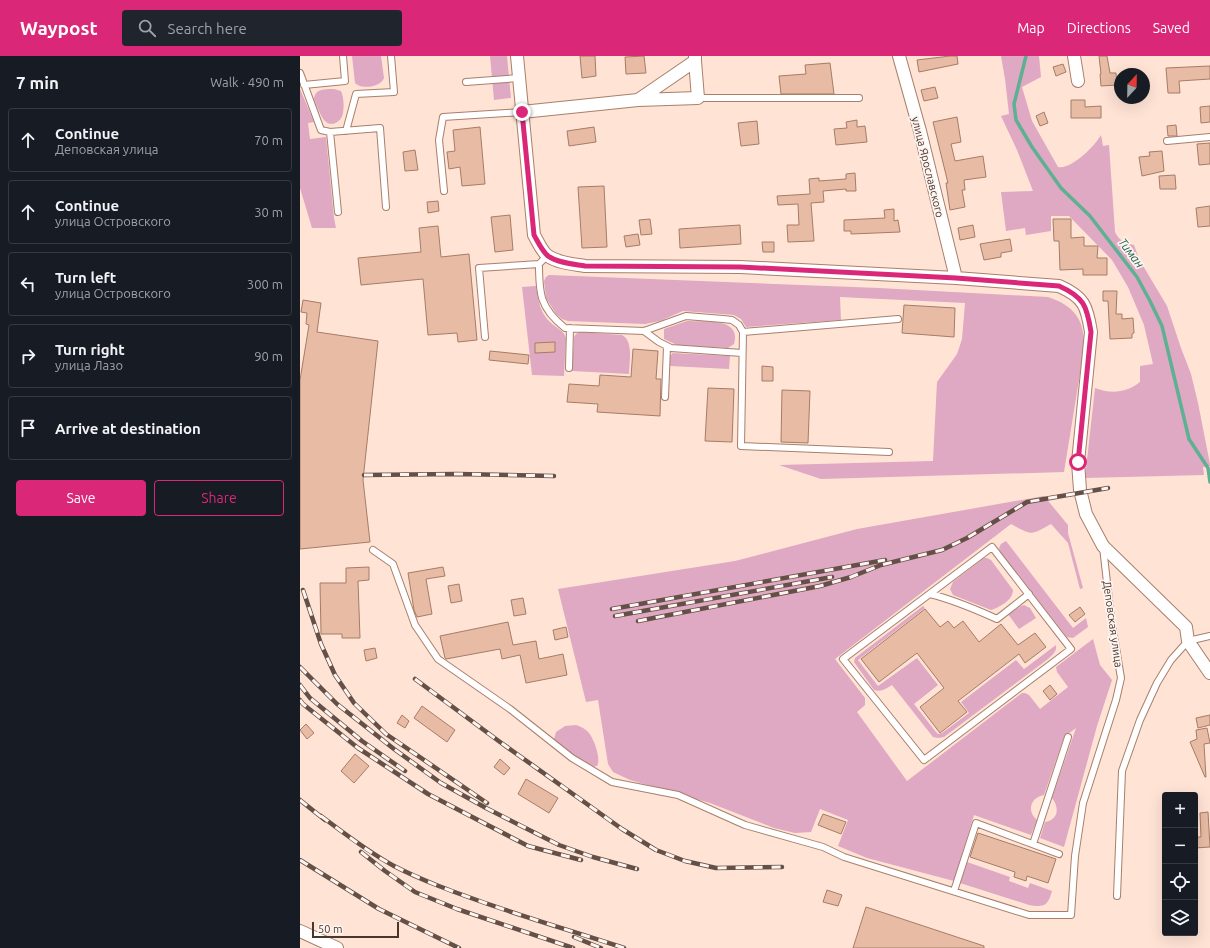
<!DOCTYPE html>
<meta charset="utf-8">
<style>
:root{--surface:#171b24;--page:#20242c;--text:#f1f3f6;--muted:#9ea1a6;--line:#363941;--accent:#db2777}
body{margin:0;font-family:Ubuntu,sans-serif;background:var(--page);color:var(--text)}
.controls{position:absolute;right:12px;bottom:12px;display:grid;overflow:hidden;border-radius:4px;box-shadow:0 4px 16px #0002}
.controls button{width:36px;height:36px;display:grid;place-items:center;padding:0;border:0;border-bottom:1px solid var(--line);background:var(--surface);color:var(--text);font:20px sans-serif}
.compass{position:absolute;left:814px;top:12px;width:36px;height:36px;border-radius:50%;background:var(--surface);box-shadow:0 4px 16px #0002;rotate:22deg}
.scale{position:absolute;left:12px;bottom:10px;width:87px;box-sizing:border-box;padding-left:4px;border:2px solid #49362d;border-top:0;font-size:11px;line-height:14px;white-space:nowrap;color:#49362d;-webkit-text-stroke:3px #fef4f0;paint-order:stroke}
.stop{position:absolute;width:12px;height:12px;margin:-9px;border:3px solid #db2777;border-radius:50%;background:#fff}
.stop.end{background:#db2777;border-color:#fff;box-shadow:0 1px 4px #0008}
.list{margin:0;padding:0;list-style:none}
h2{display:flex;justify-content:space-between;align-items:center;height:52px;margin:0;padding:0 16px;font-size:17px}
h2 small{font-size:13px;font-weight:400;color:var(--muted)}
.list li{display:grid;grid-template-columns:26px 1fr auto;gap:12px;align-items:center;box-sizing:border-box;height:64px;margin:0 8px 8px;padding:0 8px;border:1px solid var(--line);border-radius:4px}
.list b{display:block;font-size:15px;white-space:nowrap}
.list p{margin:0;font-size:13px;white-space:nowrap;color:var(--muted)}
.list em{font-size:13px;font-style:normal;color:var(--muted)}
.actions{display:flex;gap:8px;padding:12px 16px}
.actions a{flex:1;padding:9px 0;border:1px solid var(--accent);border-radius:4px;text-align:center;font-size:14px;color:var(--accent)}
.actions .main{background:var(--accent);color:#fff}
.icon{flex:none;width:22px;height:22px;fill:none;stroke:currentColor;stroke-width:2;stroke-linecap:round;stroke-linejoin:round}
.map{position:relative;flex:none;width:910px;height:892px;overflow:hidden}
header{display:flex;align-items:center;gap:24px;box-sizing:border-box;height:56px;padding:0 20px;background:var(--accent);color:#fff}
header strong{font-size:19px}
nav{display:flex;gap:22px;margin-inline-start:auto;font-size:14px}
.search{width:280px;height:36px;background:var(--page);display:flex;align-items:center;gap:10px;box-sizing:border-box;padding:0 14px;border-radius:4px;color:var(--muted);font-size:15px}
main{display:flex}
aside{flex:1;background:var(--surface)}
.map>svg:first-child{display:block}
</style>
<header>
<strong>Waypost</strong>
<div class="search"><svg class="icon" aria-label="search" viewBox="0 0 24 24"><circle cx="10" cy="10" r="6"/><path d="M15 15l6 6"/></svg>Search here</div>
<nav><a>Map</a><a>Directions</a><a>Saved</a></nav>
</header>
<main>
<aside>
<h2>7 min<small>Walk · 490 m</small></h2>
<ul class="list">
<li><svg class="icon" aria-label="ahead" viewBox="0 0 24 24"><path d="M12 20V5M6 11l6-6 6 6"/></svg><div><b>Continue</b><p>Деповская улица</p></div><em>70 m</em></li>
<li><svg class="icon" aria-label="ahead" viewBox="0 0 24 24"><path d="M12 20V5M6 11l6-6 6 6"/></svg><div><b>Continue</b><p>улица Островского</p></div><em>30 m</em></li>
<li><svg class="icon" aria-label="left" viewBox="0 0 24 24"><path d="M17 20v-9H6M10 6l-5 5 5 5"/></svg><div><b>Turn left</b><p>улица Островского</p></div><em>300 m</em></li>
<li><svg class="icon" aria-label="right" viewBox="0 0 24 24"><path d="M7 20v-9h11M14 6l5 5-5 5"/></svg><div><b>Turn right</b><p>улица Лазо</p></div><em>90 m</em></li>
<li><svg class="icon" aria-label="arrive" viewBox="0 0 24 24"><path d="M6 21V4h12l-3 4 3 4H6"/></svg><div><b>Arrive at destination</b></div></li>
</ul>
<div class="actions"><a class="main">Save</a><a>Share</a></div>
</aside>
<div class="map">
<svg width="910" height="892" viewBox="0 0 910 892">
<rect width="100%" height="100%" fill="#ffe3d5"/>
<!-- green -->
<path fill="#dfa8c3" d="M52 0H81L84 22C81 31 62 34 55 27Z
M190 0H207L211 42 194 44Z
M701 0H739L741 21 722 31 732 65 758 111C771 114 795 90 801 79L803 90 809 89 815 176C819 185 825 187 834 189L839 203 867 250 881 292 891 318 898 347 910 408V410L903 411 904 419 785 422 795 332C810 338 827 337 840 326V310L853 308 844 269 828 231 812 204 769 160H751V175L726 179 725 172 706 175 701 136 733 135 717 94 701 60 709 58 705 23Z
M0 33 14 66 8 67 10 83 26 81 34 162 36 172H12L0 132Z
M34 33 41 35C44 42 44 50 43 57 42 65 32 72 25 65 22 63 15 46 14 43 14 40 16 36 19 35 23 33 30 33 34 33Z
M249 219 579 232 748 241C775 250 785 264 784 293L764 416 521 423 479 409 633 405 637 326 657 298 662 283 665 247 540 241 541 264 446 271 441 263 434 259 383 255 360 265 345 268 268 265 262 263 256 258 246 242 244 225 246 221Z
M236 230C238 243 240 258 251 267 257 273 263 273 266 282L264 320 232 319 222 231Z
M387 265C404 266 442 261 434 288L428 292 377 289 364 283V273Z
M280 276 322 279C334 285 329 307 329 318L272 315 274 281 276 278Z
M373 297 430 300 429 313 370 310V300Z
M744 440 768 469V477L783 532 780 533 768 487 751 468C730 480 732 479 711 468L535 603 565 642V649L557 656 607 725 722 637H725L729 639 740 653 768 631 757 616 756 611 793 583 800 609 812 624 797 670 764 791 740 782 745 766C758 764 760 752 752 742L776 672 764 681 744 739C731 741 726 755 737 764L731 779 674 759 654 825 567 802 538 790 548 764 520 753 511 776 495 777 474 772 410 747 330 724 313 716 308 708 298 644 286 646 258 533 435 505 557 473Z
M706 485 773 572 786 562 788 571 773 582 767 581 700 496 699 492 701 488Z
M684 502H687L691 504 713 534C713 544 700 551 691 554L653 539 650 533 653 526Z
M724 549 730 552 736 562 719 573 708 558 721 550Z
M623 550 625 552 558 604 578 630 617 602 638 629 614 648 636 676 638 678 642 677 669 657 661 646 716 604 724 613 756 589C757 596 753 598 748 603L644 681 638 682 633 681 592 629C585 633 582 636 574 634L554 606 555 602Z
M276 669C282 671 288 674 291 680 295 687 301 703 297 710L292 711C279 704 263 696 254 683L256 676 265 670Z
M667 806 710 821 709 825 728 832 730 827 752 835C748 849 745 852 729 849L660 827Z"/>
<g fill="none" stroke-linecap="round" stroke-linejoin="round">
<!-- stream -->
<path stroke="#5eb092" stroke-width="3.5" d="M726 0 714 48 716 64 732 91 761 132 790 160 837 221 850 245 862 270 889 383 908 412 910 426"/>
</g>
<!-- building -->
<path fill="#e8bba4" stroke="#a67c67" d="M280 0H295L296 20 282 22Z
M344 0 346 17 326 18 325 1Z
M650 0H657L658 8 619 16 617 4Z
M799 0H807L810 17H816L817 29 801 30 800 18H801Z
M530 7 534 38H481L479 20 506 18 505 9Z
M763 8 766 16 756 20 753 11Z
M910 10V23L879 25 880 37H868L866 12Z
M635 31 638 42 624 45 621 34Z
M771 44H785V51L801 50V62H771Z
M910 50V66L901 67 900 51Z
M744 56 748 67 740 70 736 60Z
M657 61 661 86 651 88 655 105 683 100 686 121 664 124 665 134H662L665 151 650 154 646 127H648L633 66Z
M557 64V71L565 70 567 86 536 89 534 73 547 72 546 66Z
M457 65 459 88 441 90 438 67Z
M876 69 877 80H868L867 70Z
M180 71 185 128 162 130 160 111 149 113 147 96 155 95 153 74Z
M294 71 296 86 269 90 267 75Z
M910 87V108L899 109 897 88Z
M115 94 118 114 105 115 103 96Z
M862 95 864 115 842 120 839 101 850 100 849 96Z
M555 117 556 135H546V133L523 135 524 146 511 147 514 185 488 186 487 169H499L498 148 478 149 477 140 510 138 509 123 519 122V125L546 123V118Z
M875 119 876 133H860L859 120Z
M304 130 307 191 282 192 278 131Z
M138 145 139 155 128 157 127 146Z
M910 150V170L898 171 896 152Z
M594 153V165L598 164 600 176 551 178V175H544V164L585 162 584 154Z
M210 159 213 194 195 196 191 161Z
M350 163 352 178 341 179 339 164Z
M753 163H771V182L784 181V190H798L797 202H807V219H783V213L760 214 759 185H754Z
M440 169 441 188 380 192 379 173Z
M673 169 675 181 660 184 658 172Z
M138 170 141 201 169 198 177 284 158 286 157 277 128 279 123 223 61 229 58 202 121 196 119 172Z
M338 178 340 189 326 191 324 180Z
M710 183 712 195 701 197V201L684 204 680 188Z
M462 186H474V196H463Z
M803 235H817L816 258H822V263L833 262 834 277 832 278V282L810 283 808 245H803Z
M3 244 21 247 17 276 78 285 63 424 70 486 0 493V324L9 269 6 268 7 257 1 256Z
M604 249 655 252 654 281 602 277Z
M255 286V296L235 297V287Z
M333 293 358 295 356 323H361L360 360 297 356 298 348 267 346 269 328 299 330 300 319 331 321Z
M190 295 229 299 228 308 189 304Z
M462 310 473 311V325H462Z
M408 332 434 333 432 386 405 385Z
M482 334 510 335 508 387 481 386Z
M69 511V524L58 525 60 582H42V578H21L20 527H46V512Z
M143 511 145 520 126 523 132 558 117 561 114 554 108 517Z
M159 528 162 545 151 547 148 530Z
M223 542 226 558 214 560 211 544Z
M780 551 785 558 775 566 769 559Z
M625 553 640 571 648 565 654 572 663 565 679 586 701 568 718 589 735 577 746 591 725 607 719 598 658 645 667 656 640 677 620 651 644 632 617 597 579 626 561 603Z
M208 566 213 589 236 585 239 603 263 598 267 619 226 627 220 599 202 603 200 593 146 603 145 602 140 580Z
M266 571 268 581 255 584 253 574Z
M75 592 77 602 66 605 64 594Z
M750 629 757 638 750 644 743 635Z
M122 650 155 674 147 686 114 662Z
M102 659 109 665 105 672 97 667Z
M910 659V669L898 672 896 662Z
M6 668 14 677 7 683 0 674Z
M907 672 910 687 904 688 906 721H905L890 686 897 683 896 674Z
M55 698 69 710 54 727 41 715Z
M200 703 210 712 204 719 194 711Z
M226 723 258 742 249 757 218 738Z
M908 756 910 791 895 792V781H901L900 757Z
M523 758 546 766 541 778 518 769Z
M678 777 756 803 748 827 727 820 726 825 714 821 715 816 670 801Z
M527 834 542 839 538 850 523 846Z
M566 851 684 890V892H553Z"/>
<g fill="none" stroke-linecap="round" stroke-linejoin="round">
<!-- lane casing -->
<g stroke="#a97f6a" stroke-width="8">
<path id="lane" d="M0 17 21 74 30 76 38 156
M166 26 219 22
M4 29 45 25 43 0
M398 42H559
M46 75 56 38 94 36 91 0
M30 76 80 72 86 151
M867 85 910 81
M144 135 139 84 143 61 222 56
M239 208C239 238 240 252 265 272L344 275 386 260 423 263 432 264 439 269 443 276 441 390 589 396
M344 275 359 286 371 292 442 297
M443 276 598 263
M185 281 179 212 239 208 247 200
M269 312 270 272
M365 341 367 291
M692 491 771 593 624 704 543 603Z
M73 494 93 508 115 569 138 603 210 653 272 702 312 726 378 739 445 769 523 791 544 801 729 859H771L775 800 783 747 816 644 821 622 811 562 803 491
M630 538C654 544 675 553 697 563L729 538
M733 788 768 681
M654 835 676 767 759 798
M817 840 822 715 840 664 857 627 871 604 888 585 910 580"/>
</g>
<!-- street casing -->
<g stroke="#a97f6a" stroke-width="14">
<path id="street" d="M217 0 234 179C238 186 242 196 248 200 258 207 273 208 285 210L440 211 656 222 759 230C784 241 787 250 791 276L778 406 780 434 786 458 803 490 886 571 888 585 910 617
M599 0 620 75 656 222
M774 0 778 25
M338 44 395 5V0
M222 56 338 44 398 42 395 5
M0 875 37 892"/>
</g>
<!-- lane -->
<use href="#lane" stroke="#fff" stroke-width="6"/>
<!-- street -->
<use href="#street" stroke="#fff" stroke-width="12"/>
<!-- rail casing -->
<g stroke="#645046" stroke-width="4.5">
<path id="rail" d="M64 419 157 418 254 420
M3 534 21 588 35 619 54 647 86 678 187 747
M312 553 585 504
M315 560 532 521
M338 565 520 530 551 521 581 509 642 494 667 482 727 446 808 432
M0 611 37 648 94 693 141 727 186 752 259 789 293 801 337 813
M115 623 200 686 322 773 356 794 385 805 416 812 482 811
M0 629 10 642 62 685 105 715
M0 644 3 648 58 692 128 738 228 790 281 804
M0 744 25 764
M21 760C45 778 68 796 94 810 123 825 154 836 185 847 231 863 278 877 324 892
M61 796 85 815 115 836 157 853 273 892
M0 804 79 853 159 892
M274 881 301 892"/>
</g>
<!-- rail -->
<use href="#rail" stroke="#fef4f0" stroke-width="3" stroke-dasharray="9" stroke-linecap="butt"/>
</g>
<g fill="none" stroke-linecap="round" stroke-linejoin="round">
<!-- route -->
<path stroke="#db2777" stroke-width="5" d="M222 56 234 179C238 186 242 195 248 200 258 207 273 208 285 210L440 211 656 222 759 230C784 241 787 250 791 276L778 406"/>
</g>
<g text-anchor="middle" stroke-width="3.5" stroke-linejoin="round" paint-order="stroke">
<!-- street labels -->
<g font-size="11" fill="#49362d" stroke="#fef4f0">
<text transform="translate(628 111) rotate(76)" y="4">улица Ярославского</text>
<text transform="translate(813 568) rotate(82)" y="4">Деповская улица</text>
</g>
<!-- water labels -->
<g font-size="12" font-style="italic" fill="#1e5f4a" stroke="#fef4f0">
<text transform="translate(831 197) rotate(53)" y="4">Тиман</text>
</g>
</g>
</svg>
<div class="controls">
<button>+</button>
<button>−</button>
<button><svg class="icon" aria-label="locate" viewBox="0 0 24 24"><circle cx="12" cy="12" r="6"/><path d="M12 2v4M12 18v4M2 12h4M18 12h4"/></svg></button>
<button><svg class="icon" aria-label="layers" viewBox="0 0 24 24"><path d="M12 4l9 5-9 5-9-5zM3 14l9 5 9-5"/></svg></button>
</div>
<svg class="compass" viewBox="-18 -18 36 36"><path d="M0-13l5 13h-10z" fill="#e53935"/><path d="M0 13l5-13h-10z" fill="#9ea1a6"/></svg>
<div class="scale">50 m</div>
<div class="stop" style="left:778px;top:406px"></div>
<div class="stop end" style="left:222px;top:56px"></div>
</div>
</main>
